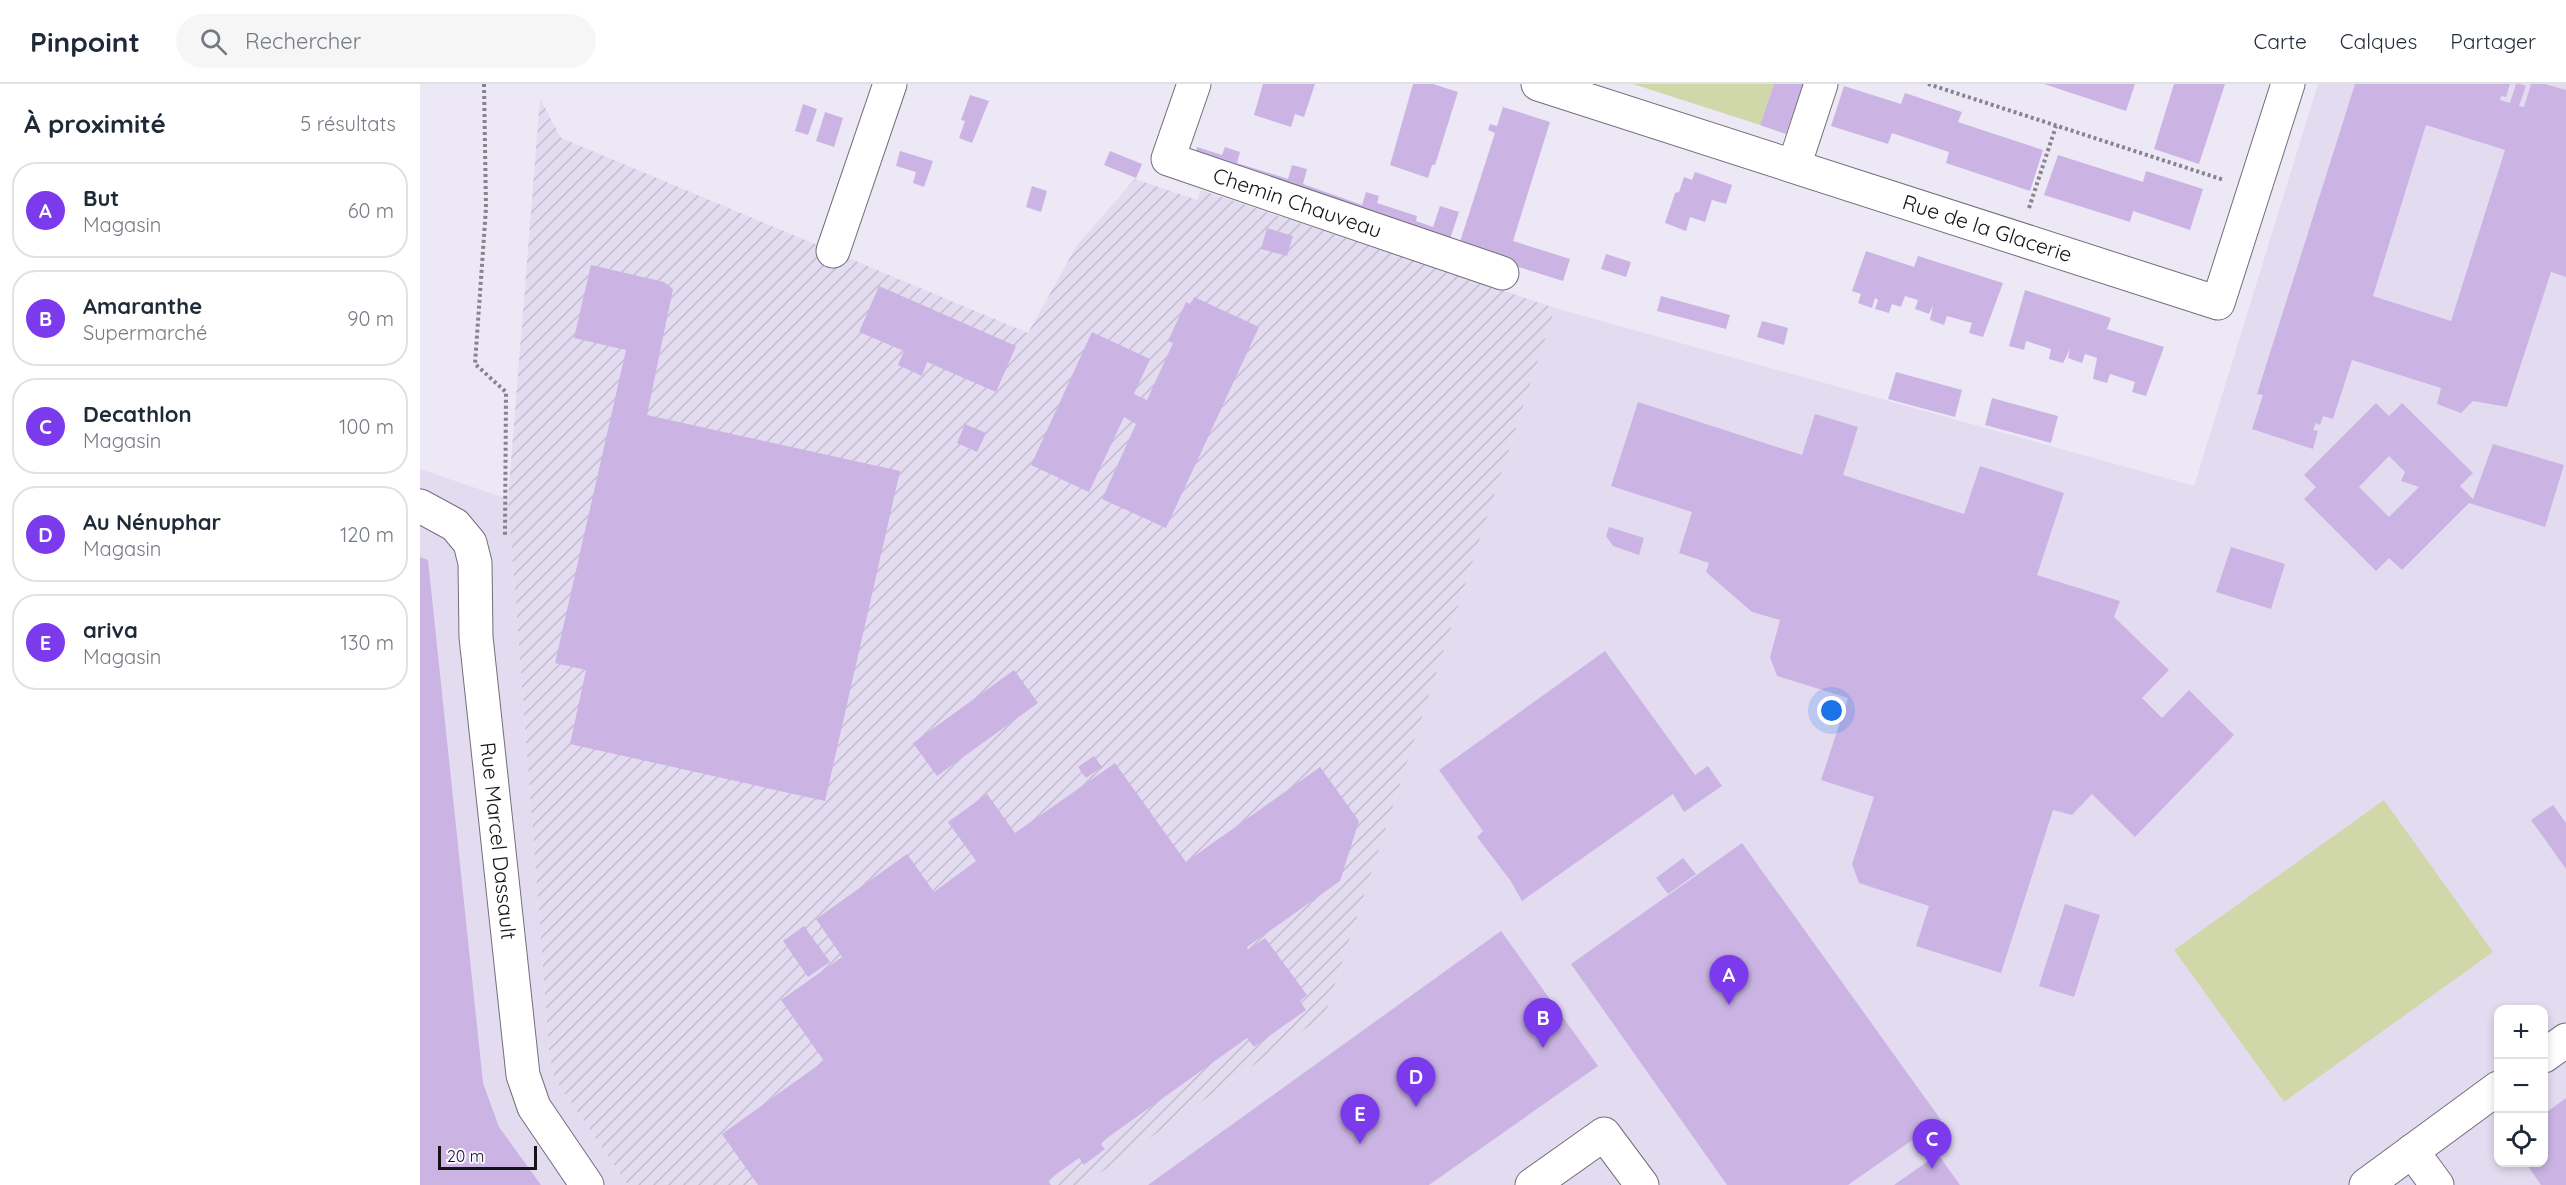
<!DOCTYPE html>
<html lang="fr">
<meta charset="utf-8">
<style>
:root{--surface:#fff;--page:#f6f6f7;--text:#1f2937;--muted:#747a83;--line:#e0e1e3;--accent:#7c3aed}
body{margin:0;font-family:Quicksand,sans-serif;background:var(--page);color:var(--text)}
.controls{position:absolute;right:18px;bottom:18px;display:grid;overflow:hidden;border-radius:12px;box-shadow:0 3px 9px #0003}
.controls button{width:54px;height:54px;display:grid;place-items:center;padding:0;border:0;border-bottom:2px solid var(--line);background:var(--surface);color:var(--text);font:30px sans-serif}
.scale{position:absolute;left:18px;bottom:15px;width:99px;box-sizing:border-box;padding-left:6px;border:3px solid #151317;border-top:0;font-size:16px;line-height:21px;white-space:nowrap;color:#151317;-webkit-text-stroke:4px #f9f7ff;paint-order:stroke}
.you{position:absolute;left:1412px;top:627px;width:21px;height:21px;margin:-15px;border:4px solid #fff;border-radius:50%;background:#1a73e8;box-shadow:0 0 0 9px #1a73e833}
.badge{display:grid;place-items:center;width:39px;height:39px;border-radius:50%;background:var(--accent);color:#fff;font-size:20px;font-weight:700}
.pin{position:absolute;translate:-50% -50px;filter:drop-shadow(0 2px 3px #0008)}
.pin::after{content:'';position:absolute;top:32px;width:21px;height:18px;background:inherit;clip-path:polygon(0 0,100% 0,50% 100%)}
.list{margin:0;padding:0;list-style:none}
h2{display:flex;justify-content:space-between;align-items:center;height:78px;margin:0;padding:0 24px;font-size:26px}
h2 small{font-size:20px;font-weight:400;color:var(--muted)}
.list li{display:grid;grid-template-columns:39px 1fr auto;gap:18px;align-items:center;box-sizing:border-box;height:96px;margin:0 12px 12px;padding:0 12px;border:2px solid var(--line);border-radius:24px}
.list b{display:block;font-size:22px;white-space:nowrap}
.list p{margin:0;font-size:20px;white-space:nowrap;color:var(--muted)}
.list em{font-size:20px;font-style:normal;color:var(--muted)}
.icon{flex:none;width:33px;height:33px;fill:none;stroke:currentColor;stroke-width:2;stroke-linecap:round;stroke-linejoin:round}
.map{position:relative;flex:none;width:2146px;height:1101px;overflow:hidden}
header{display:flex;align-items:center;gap:36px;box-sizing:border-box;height:84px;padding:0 30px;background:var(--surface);border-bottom:2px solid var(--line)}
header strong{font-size:28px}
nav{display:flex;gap:33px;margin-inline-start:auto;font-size:21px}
.search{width:420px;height:54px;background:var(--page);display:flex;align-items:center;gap:15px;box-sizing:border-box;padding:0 21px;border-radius:33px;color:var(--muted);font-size:22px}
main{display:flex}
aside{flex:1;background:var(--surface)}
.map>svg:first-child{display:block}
</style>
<header>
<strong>Pinpoint</strong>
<div class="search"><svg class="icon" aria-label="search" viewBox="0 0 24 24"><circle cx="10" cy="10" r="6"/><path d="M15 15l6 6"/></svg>Rechercher</div>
<nav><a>Carte</a><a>Calques</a><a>Partager</a></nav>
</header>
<main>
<aside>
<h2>À proximité<small>5 résultats</small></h2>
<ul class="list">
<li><span class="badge">A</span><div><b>But</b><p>Magasin</p></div><em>60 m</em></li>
<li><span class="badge">B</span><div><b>Amaranthe</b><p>Supermarché</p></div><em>90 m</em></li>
<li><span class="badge">C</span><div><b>Decathlon</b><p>Magasin</p></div><em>100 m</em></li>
<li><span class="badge">D</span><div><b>Au Nénuphar</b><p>Magasin</p></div><em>120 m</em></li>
<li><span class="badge">E</span><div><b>ariva</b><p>Magasin</p></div><em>130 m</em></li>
</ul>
</aside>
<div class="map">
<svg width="2146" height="1101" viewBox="0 0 2146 1101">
<defs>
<pattern id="industrial-furrows" width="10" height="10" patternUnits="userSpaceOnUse" patternTransform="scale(1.5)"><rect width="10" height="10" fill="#e3dcf1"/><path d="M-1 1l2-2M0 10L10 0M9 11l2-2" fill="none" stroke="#c2bcce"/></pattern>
</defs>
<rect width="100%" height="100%" fill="#ede8f6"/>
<!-- built -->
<path fill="#e3dcf1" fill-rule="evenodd" d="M1898 0H2146V1101H663L905 931 1135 224 1774 402ZM2078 926H2124V1078H2078Z
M0 385 88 415 129 965 134 994 208 1101H0Z"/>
<!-- industrial -->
<path fill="url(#industrial-furrows)" d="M120 15 141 54 608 249 657 161 715 95 777 116 781 106 1135 224 905 931 663 1101H208L134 994 129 965 88 415Z"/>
<!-- green -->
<path fill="#d0d8a9" d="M1213 0H1354L1340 41Z
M1964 716 2073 868 1864 1018 1754 866Z"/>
<!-- building -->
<path fill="#cbb4e4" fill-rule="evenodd" d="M843 0H895L884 33 875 30 871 43 834 31Z
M993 0H1013L1038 8 1015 81H1012L1008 94 970 81Z
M1354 0H1383L1366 50 1340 41Z
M1624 0H1715L1706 27Z
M1754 0H1805L1779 80 1734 65Z
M1935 0H2090L2086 13 2081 12 2080 16 2090 19 2096 0H2100L2106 2 2099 22 2104 23 2111 0H2125L2146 6V193L2131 188 2087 323 2053 317 2041 329 2017 320 2021 304 1932 276 1913 335 1903 332 1900 341 1896 339 1893 346 1898 347 1893 365 1832 345 1843 311 1837 310ZM2006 41 2085 66 2031 237 1953 212Z
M1424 2 1481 20 1485 9 1542 28 1538 38 1623 66 1610 107 1526 79 1529 68 1472 49 1468 60 1411 42Z
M550 11 569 17 552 59 539 54 545 37 541 36Z
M383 20 397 25 388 51 375 47Z
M1083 23 1130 38 1093 157 1150 175 1143 197 1038 164 1075 49 1068 46 1070 40 1077 42Z
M405 28 423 34 414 63 396 57Z
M777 63 802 71 805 63 820 68 817 79 868 95 872 81 887 85 883 100 942 121 946 108 959 112 957 119 997 132 996 137 1013 143 1020 122 1039 128 1028 161 773 79Z
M480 67 513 77 504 103 493 99 496 88 476 82Z
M690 67 722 80 716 94 684 81Z
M1638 71 1723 98 1726 87 1783 105 1770 146 1713 127 1710 138 1624 111Z
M1275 88 1312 101 1306 120 1292 116 1285 138 1270 133 1266 147 1245 139 1255 109 1259 108 1264 93 1272 96Z
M612 102 627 107 621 128 606 123Z
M847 144 873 152 867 172 841 165Z
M1446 167 1494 183 1498 172 1583 199 1563 253 1549 249 1552 239 1527 232 1524 241 1510 236 1513 221 1509 230 1495 225 1498 216 1485 212 1481 223 1472 220 1469 229 1455 225 1458 216 1455 214 1452 224 1438 219 1441 210 1432 207Z
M1186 170 1211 178 1206 193 1181 185Z
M171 181 244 198 253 205 227 331 480 387 405 717 150 660 166 586 135 579 206 266 154 254Z
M459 202 596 262 576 308 507 278 502 292 478 281 484 267 439 248Z
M1605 206 1691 234 1687 245 1744 263 1726 312 1712 308 1715 298 1690 290 1687 299 1673 295 1677 274 1665 270 1662 279 1648 274 1650 265 1643 279 1629 275 1631 265 1606 257 1604 266 1589 262Z
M1241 212 1310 231 1306 245 1237 227Z
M774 213 839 243 746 444 682 415 716 340 704 333 669 408 611 381 672 248 730 275 714 310 727 316 753 259 748 257 766 218 771 221Z
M1342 237 1368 244 1364 261 1337 253Z
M1476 288 1542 306 1535 333 1468 315Z
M1572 314 1638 332 1631 359 1565 341Z
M1218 318 1382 371 1395 330 1438 343 1423 391 1544 430 1560 382 1644 409 1617 491 1700 517 1694 533 1749 586 1722 614 1742 634 1769 606 1814 651 1715 753 1672 710 1652 731 1633 726 1581 889 1496 862 1509 822 1439 799 1432 780 1454 713 1401 696 1428 614 1357 592 1350 573 1360 536 1332 528 1286 488 1289 479 1259 469 1272 428 1191 402Z
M1956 319 1969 332 1982 319 2053 389 2040 402 2053 415 2073 360 2144 381 2125 443 2049 419 1982 486 1969 474 1956 487 1884 415 1896 403 1884 391ZM1969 372 1985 388 1981 397 1999 403 1969 433 1939 403Z
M545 340 566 349 557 368 537 359Z
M1189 443 1224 454 1219 471 1193 462 1186 452Z
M1811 463 1865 480 1851 525 1796 508Z
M0 473 8 476 63 999 79 1043 121 1101H0Z
M1185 567 1275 691 1288 682 1302 702 1264 728 1253 710 1102 817 1090 796 1057 753 1063 747 1019 686Z
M594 586 618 619 517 692 493 659Z
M674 672 682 683 666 694 658 683Z
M695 679 766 778 900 683 939 737 920 797 827 863 828 866 845 854 887 911 880 917 886 926 834 963 827 954 680 1059 685 1065 664 1081 659 1074 628 1096 631 1101H338L302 1050 404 977 361 916 422 873 396 835 487 770 514 808 556 777 528 738 567 710 595 749Z
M2133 721 2146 739V785L2111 736Z
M1322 759 1521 1036 1428 1101H1307L1151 880Z
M1263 774 1276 790 1248 810 1236 794Z
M1645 820 1680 831 1654 913 1619 902Z
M384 842 410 878 388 893 363 857Z
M1081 847 1178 982 1009 1101H728Z
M2146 1014V1101H2121L2105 1078H2124V1030Z
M1518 1070 1540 1101H1474Z"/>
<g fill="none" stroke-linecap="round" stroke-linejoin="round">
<!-- minor casing -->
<g stroke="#726e7a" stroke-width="35">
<g id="minor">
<path id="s1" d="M774 0 748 75 1082 189"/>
<path id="s2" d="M1118 0 1798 219 1868 0"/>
<path d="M1374 82 1401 0"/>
<path d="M413 167 470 0"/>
<path id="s3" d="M0 422 35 441 50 459 55 479 56 553 103 991 114 1023 167 1101"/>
<path d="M2124 972 2146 956"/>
<path d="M1992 1067 2017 1101"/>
<path d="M1112 1101 1184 1050 1222 1101"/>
<path d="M1946 1101 2078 1004"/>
</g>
</g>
<!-- path -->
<path stroke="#87838d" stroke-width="4" stroke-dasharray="3 3" stroke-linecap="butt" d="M64 0 66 124 55 280 86 308 85 453
M1508 0 1804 96
M1609 124 1636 42"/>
<!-- minor -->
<use href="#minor" stroke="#fff" stroke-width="33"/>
</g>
<g text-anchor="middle" stroke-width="4.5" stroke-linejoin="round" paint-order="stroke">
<!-- street labels -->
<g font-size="21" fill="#151317" stroke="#f9f7ff">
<text dy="7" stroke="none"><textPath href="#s1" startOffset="216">Chemin Chauveau</textPath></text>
<text dy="7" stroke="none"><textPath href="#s2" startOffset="472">Rue de la Glacerie</textPath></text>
<text dy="7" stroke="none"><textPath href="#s3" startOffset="363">Rue Marcel Dassault</textPath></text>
</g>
</g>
</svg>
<div class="controls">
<button>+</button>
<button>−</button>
<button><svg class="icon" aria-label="locate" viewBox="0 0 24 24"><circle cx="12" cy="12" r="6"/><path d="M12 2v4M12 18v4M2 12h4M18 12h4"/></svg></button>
</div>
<div class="scale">20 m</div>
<div class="you"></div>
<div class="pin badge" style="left:1309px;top:921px">A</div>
<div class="pin badge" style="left:1123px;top:964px">B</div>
<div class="pin badge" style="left:1512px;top:1085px">C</div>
<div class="pin badge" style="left:996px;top:1023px">D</div>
<div class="pin badge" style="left:940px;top:1060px">E</div>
</div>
</main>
